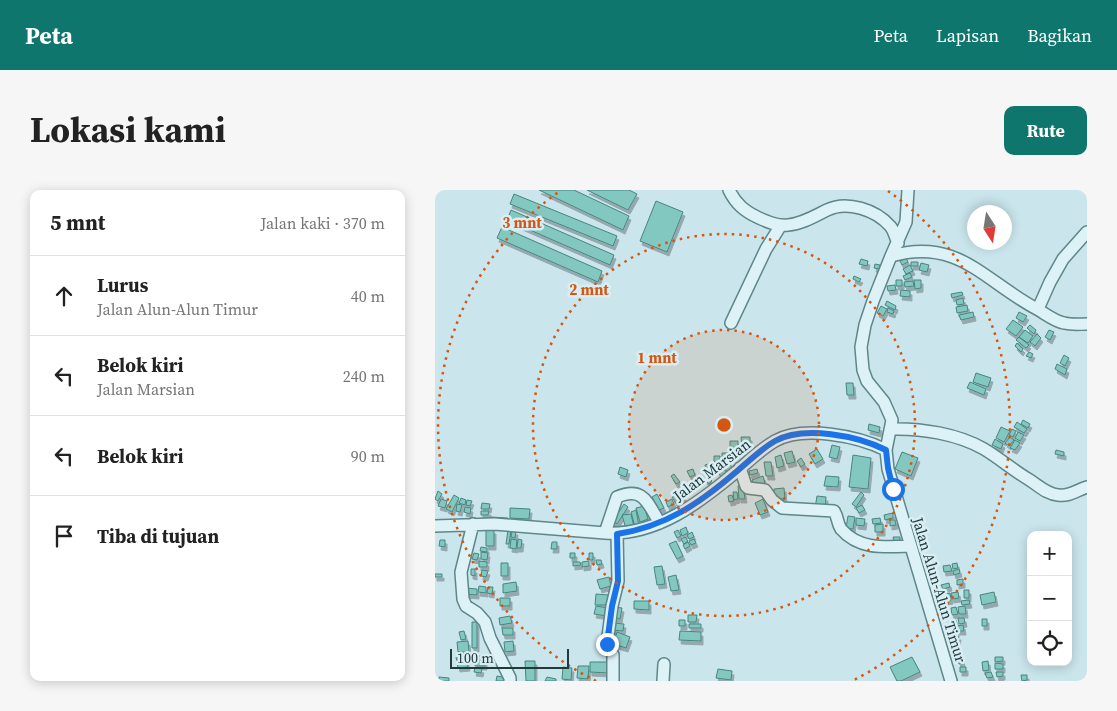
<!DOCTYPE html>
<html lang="id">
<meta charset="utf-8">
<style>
:root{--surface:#fff;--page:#f6f6f6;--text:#222;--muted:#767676;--line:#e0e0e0;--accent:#0f766e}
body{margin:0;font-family:"Source Serif 4",serif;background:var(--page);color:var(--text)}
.controls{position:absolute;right:15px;bottom:15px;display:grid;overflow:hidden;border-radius:10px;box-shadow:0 2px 12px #0003}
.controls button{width:45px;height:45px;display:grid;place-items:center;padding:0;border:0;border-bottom:1px solid var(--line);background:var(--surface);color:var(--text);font:25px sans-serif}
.compass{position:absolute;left:532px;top:15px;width:45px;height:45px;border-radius:50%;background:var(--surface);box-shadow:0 2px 12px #0003;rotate:168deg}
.scale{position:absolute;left:15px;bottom:12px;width:119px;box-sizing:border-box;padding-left:5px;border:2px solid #223939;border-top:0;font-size:14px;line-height:18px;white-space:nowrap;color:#223939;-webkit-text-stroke:4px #d9eef4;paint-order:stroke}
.stop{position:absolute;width:15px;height:15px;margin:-11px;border:4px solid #1a73e8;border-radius:50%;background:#fff}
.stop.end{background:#1a73e8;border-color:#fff;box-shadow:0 1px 5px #0008}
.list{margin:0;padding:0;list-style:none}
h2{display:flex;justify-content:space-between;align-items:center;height:65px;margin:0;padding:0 20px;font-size:21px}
h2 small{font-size:16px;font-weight:400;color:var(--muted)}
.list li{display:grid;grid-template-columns:32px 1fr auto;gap:15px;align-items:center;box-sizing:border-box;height:80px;padding:0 20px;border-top:1px solid var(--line)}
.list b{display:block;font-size:19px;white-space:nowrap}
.list p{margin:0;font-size:16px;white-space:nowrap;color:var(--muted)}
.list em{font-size:16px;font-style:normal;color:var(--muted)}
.icon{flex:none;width:28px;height:28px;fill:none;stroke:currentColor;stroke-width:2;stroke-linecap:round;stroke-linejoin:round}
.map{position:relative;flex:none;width:652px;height:491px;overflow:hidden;border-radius:10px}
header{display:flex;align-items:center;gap:30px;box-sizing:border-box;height:70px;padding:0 25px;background:var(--accent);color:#fff}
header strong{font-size:24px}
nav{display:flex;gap:28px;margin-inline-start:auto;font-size:18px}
.intro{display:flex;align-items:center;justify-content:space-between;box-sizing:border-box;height:120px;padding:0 30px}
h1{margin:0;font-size:35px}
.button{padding:12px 22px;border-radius:10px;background:var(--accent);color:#fff;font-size:18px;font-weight:700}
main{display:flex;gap:30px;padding:0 30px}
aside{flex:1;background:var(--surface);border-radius:10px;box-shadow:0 2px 12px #0003}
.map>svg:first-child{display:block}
</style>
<header>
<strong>Peta</strong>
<nav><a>Peta</a><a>Lapisan</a><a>Bagikan</a></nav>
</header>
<div class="intro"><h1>Lokasi kami</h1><a class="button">Rute</a></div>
<main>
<aside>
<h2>5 mnt<small>Jalan kaki · 370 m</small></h2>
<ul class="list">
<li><svg class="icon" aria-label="ahead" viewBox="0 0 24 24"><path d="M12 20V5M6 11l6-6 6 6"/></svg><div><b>Lurus</b><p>Jalan Alun-Alun Timur</p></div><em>40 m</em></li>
<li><svg class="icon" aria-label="left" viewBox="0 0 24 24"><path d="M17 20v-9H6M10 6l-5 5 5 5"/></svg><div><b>Belok kiri</b><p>Jalan Marsian</p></div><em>240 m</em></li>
<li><svg class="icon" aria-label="left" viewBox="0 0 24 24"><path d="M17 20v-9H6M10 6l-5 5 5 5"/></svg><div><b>Belok kiri</b></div><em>90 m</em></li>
<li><svg class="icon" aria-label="arrive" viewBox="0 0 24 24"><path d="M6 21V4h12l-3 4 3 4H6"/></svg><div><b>Tiba di tujuan</b></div></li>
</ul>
</aside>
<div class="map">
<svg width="652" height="491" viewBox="0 0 652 491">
<defs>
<filter id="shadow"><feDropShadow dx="2" dy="4" stdDeviation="0" flood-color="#0004"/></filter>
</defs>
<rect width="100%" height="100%" fill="#cae5ec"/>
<!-- building -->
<path fill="#83c7c1" stroke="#47857e" filter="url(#shadow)" d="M104 0H139L194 26 188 40Z
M152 0H194L202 4 193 20Z
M79 4 182 46 178 56 75 14Z
M221 11 248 22 232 62 205 51Z
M76 20 179 65 175 75 72 30Z
M67 37 167 81 163 92 62 48Z
M471 68 473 72 467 75 465 71Z
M426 69 433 71 432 76 424 74Z
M476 72H483V76H476Z
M486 73 494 75 492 82 484 80Z
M440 74 445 75 444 79 439 78Z
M475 75 478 81 471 84 468 79Z
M475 83 477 87 470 90 468 86Z
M419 86 426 89 424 92 418 89Z
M461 90H467V96H461Z
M479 90H486V98L480 99Z
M478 91 479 96 470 97 469 92Z
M460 95 461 100 453 101 452 96Z
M466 100 475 101V107L465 106Z
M527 102 528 105 517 108 516 104Z
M528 108 529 114 522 115 521 110Z
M452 111 461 116 460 120 450 115Z
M532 115 533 121 522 123 521 117Z
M446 116 452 119 448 126 442 123Z
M453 118 459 121 458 124 452 122Z
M538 122 539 127 526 130 524 125Z
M584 122 592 126 588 132 581 128Z
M578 130 588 137 581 146 571 139Z
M595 135 601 140 599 144 592 138Z
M590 140 598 146 593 153 584 147Z
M614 140 619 142 615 150 610 147Z
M602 144 606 148 600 156 595 152Z
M584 147 594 155 591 158 581 150Z
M582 153 588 159 586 162 580 156Z
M594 162 598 164 596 168 591 166Z
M629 165 634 168 630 176 625 173Z
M622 174 632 179 630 185 620 179Z
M541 183 556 188 553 197 538 192Z
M535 192 551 199 549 205 532 198Z
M411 193H418L419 205H412Z
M588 230 595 234 593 238 586 234Z
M582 232 592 239 589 243 579 237Z
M434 234 445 237 444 243 433 240Z
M566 237 575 241 569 252 561 248Z
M577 239 581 241 578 247 574 245Z
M583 242 589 245 585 251 580 248Z
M306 247H315V259H307Z
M575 247 579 250 574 256 570 253Z
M560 249 568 254 566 259 557 255Z
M580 250 585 253 580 260 575 258Z
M295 251H303V264H295Z
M397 255 405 257 402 269 394 267Z
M382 259 388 269 380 274 374 264Z
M621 260 629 262V266L620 264Z
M357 261 360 272 352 274 349 263Z
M467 262 483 268 476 286 460 279Z
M287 263H293V272H287Z
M346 265 349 276 342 278 340 267Z
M418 265 436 268 433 299 414 297Z
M279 266H285V272H279Z
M366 268 370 274 366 277 362 271Z
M329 272H336L338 286H331Z
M276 273 277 279 271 280 270 275Z
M295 274 298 280 293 283 289 277Z
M185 277 193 280 191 287 183 284Z
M258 279 260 285 255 287 252 281Z
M289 279 292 283 286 287 283 282Z
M322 279 323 283 315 285 314 281Z
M239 284 245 292 241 294 236 286Z
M328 286 330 293 319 297 317 290Z
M391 286 404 287 403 297 389 296Z
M273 287 277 291 274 294 270 290Z
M308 295 310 309H304L303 296Z
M349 298 350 309H340L339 299Z
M3 301 7 304 3 311 0 309Z
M298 302H302L303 309 299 310Z
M426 302 429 305 421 317 417 314Z
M247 303 250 308 245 310 243 305Z
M222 304 229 318 224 320 217 307Z
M19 305 24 308 17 322 11 319Z
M297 305 299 311 294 312 293 306Z
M241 306 244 312 241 313 237 307Z
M382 306 391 307 390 320 380 318Z
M26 308 31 310 30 315 24 313Z
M6 309 12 311 10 318 3 316Z
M237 309 239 314 233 317 231 312Z
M328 309 333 322 325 325 320 313Z
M32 310 37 311 35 316 31 315Z
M47 313 55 314 54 319H46Z
M22 314 27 315 25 322 21 321Z
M189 314 193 317 182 334 178 331Z
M427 315 430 320 424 323 421 318Z
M209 316 213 329 205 332 201 318Z
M30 317 36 318 35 324 29 322Z
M75 318 95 319 94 329 75 328Z
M201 320 204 336 200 337 196 322Z
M46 321H54L53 325H46Z
M458 323V328L450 330 449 325Z
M196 324 199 337 191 339 187 325Z
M413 326 420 327 418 339 411 338Z
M56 327 73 328V333L56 332Z
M421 328 430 329 429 336 421 335Z
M445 328 446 333 438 334 437 329Z
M455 330H460L461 335 455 336Z
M448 334V342H440V335Z
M251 337 253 343 247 346 245 340Z
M51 340H59V356H51Z
M73 340 76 341 74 354H71Z
M243 340 246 346 242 348 239 342Z
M77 341H81L80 348 76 347Z
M257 342 259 347 254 349 252 345Z
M250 347 253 351 249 354 246 349Z
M458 347H465V353H459Z
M76 349 82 350 81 359 75 358Z
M83 349 87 350 86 358H82Z
M259 349 261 353 256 355 254 351Z
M5 350H10V357L4 356Z
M241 351 248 366 242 369 234 354Z
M117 352H122V359H116Z
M253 352 255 356 250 359 248 355Z
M46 357 52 358V362L45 361Z
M46 362 53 363 52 370 46 369Z
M39 363 44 364 42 370 37 369Z
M135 363H140V368H135Z
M154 363H158V370H154Z
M497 366V370L491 371 490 368Z
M161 370H166L167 374 162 375Z
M44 371 52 372V377H44Z
M154 371V376L147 377V372Z
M498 371 500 378 492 380 491 373Z
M138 372H145L146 375 138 376Z
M66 373H73V386H66Z
M522 373 523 378 518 379 517 374Z
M515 375 517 381 509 382 508 376Z
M227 376 230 394 222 395 219 377Z
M36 379H40V386L36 385Z
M524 379 525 383 519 385 518 381Z
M47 380 53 381 51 387 46 386Z
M0 384H7V387H0Z
M241 385 244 400 236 401 233 387Z
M174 387 176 396 165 399 162 390Z
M528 389V394L522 395V390Z
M81 392 82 401 68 403V394Z
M514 393 515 397 508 399 506 395Z
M44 396 51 397V403L43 402Z
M53 397H58L57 404 52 403Z
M30 398 42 399V405L29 404Z
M529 400H534V408H529Z
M523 402 524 408 517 409 516 403Z
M559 402 561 412 547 415 545 405Z
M515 403 516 410 511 411 510 404Z
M161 404 174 405 173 415H160Z
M509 404 510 412 505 413 504 405Z
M65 408H75V416H65Z
M534 410 535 414 527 415 526 411Z
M199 411H214V420L199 419Z
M161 416 173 418 172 426 159 424Z
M530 416 531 424H524L523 417Z
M180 417 187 418 185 429 178 428Z
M521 417 523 424 517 425 516 418Z
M253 425H262L261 432H253Z
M75 426 77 433 65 435 64 428Z
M523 428H529L530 433 524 434Z
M547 429H552V436H547Z
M244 430H250V436H244Z
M521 430 522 434 516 435 515 431Z
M37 432H42V458H37Z
M178 433 189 434 188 441 177 440Z
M254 434H266V438H254Z
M528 435 529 441H522V436Z
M67 438H78V445H68Z
M29 441 31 449 26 450 24 442Z
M245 441 266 442V451L244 450Z
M182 442 195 447 191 458 178 454Z
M518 446H524L523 451H518Z
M33 451 34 462H23L22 452Z
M78 451 79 461 70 462 69 452Z
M31 466 33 477 23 478 21 467Z
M41 466H50V476H40Z
M477 467 485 482 466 491H462L455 477Z
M560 467H568V471L560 472Z
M527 468 528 473 524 474 523 469Z
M90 471H100V491H91Z
M553 471 554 480 548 481 547 472Z
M155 472H174V483L155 482Z
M560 473 568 474V479H560Z
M143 476H154L153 489 142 488Z
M128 477 137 478 136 490 127 489Z
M525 477H531V482H525Z
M40 478 47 479 46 483 39 482Z
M283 479 297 481 296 490 281 488Z
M556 482 558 487 552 488 550 483Z
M561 482H568V486L562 487Z
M586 485H592V490L587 491Z
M62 486 73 488 72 491H61Z
M4 487 14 488V491H4Z
M112 487 121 489V491H110Z"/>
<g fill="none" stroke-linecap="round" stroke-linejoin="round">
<!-- minor casing -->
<g stroke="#5f8688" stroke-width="14">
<path id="minor" d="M294 0C301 14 309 21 324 28 333 32 342 36 353 35 367 34 380 26 392 20 412 10 441 20 455 36 459 40 460 47 463 53
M473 0 471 32 456 66 438 111 430 135 426 157 428 180 432 191 449 212 457 230 451 260 453 279 516 491
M456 66C523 47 549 91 602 119 611 124 619 131 629 133 637 135 644 134 652 134
M603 119 615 92 628 69 652 42
M296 133 331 59 346 35
M456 239C486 238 523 244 549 259 564 268 578 280 593 289 603 295 611 304 623 305 634 307 642 300 652 297
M305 278 311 296 313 298 330 300 337 310 347 318 399 321C403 327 402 333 406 339 424 360 450 357 475 356
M38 334 26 382 28 409 31 416 42 423 50 432 55 448 75 488V491
M0 336 59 334 170 343C221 346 264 313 301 282 314 271 326 259 340 251 368 235 423 246 451 260
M170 343 182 307C209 296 212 313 225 333
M178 491V465L172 454 177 416 183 391 182 344
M228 491 229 474"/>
</g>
<!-- minor -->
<use href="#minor" stroke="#ddf2f7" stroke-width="11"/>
</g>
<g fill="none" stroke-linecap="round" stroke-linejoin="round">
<!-- route -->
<path stroke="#1a73e8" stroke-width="6" d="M172 454 177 416 183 391 182 344C230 337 265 313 301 282 314 271 326 259 340 251 369 235 423 246 451 260L453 278 458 299"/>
</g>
<!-- distance rings -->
<circle cx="289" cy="235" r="95" fill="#d45610" fill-opacity=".12"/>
<g fill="none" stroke="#d45610" stroke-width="2.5" stroke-dasharray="2.5 5">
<circle cx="289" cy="235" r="95"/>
<circle cx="289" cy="235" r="191"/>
<path d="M161 491A286 286 0 0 1 125 1M453 1A286 286 0 0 1 417 491"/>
</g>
<g text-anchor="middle" stroke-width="5" stroke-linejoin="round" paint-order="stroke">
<!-- street labels -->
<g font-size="15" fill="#223939" stroke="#d9eef4">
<text transform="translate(277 280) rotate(-37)" y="5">Jalan Marsian</text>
<text transform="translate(504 400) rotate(73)" y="5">Jalan Alun-Alun Timur</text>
</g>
</g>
<circle cx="289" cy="235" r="8" fill="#d45610" stroke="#d9eef4" stroke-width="2.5"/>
<g font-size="15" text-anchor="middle" font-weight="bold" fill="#d45610" stroke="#d9eef4" stroke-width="5" stroke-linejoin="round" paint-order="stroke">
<text x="87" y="38">3 mnt</text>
<text x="154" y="105">2 mnt</text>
<text x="222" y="173">1 mnt</text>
</g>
</svg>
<div class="controls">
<button>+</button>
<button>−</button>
<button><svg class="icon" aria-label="locate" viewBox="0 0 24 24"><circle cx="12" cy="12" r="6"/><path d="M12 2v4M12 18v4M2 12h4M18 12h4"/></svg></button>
</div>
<svg class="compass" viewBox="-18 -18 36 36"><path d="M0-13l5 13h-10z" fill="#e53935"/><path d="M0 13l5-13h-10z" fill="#767676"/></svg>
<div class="scale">100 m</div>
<div class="stop" style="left:458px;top:299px"></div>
<div class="stop end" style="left:172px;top:454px"></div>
</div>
</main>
